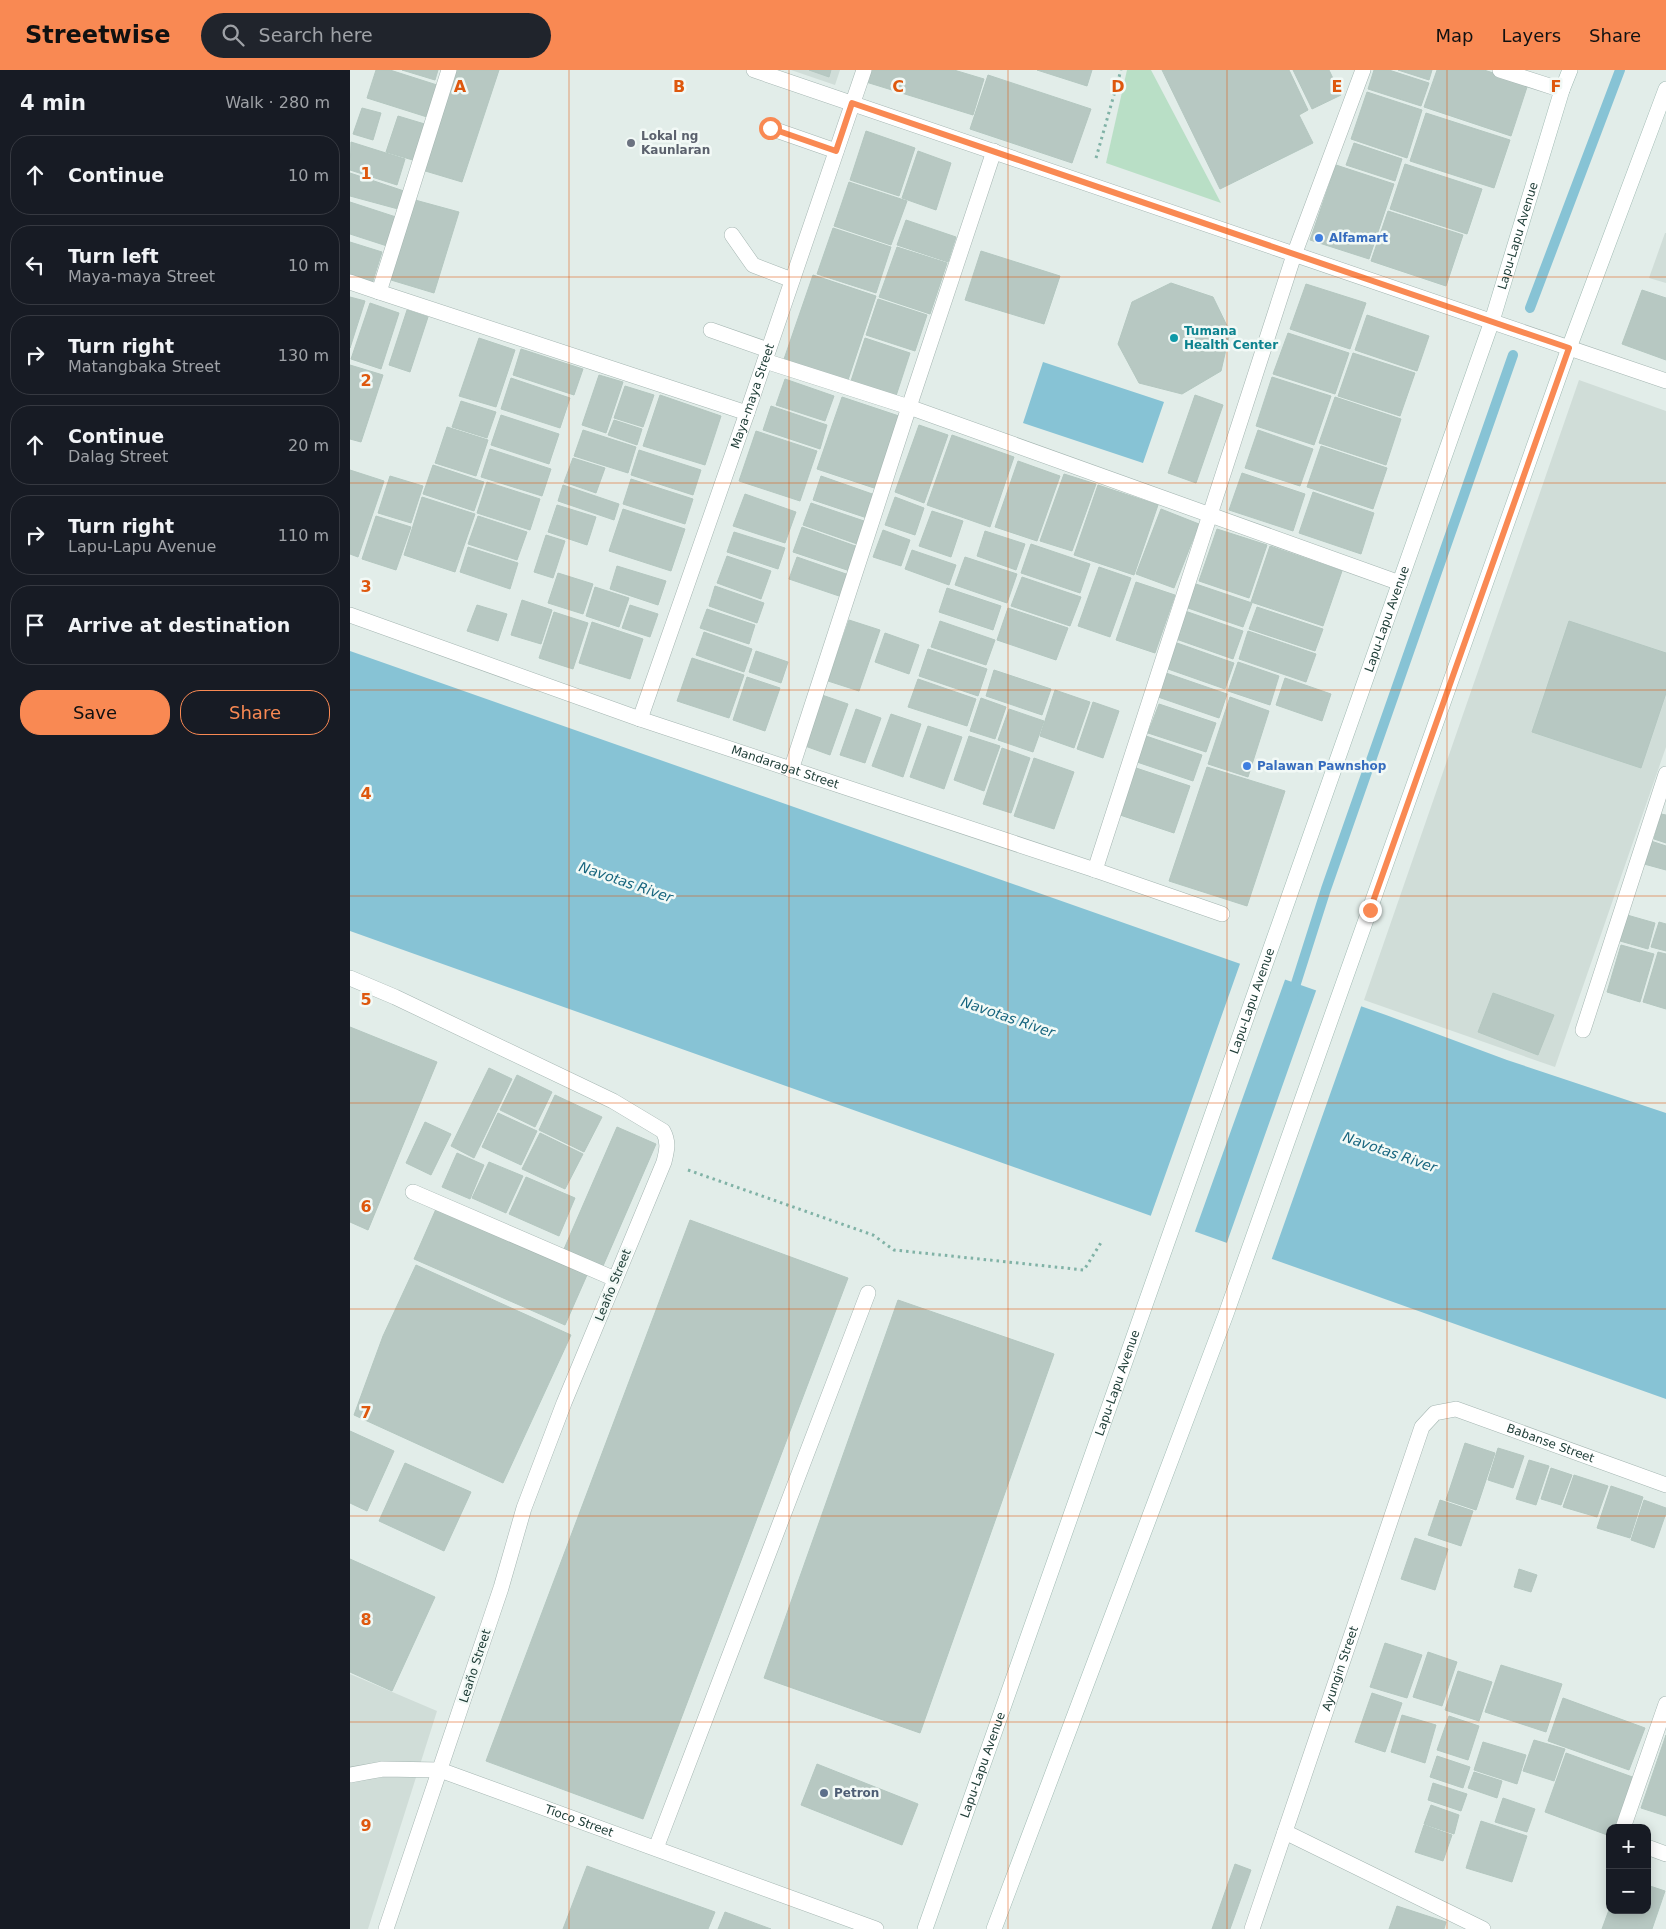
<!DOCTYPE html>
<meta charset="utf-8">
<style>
:root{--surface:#171b24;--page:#20242c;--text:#f1f3f6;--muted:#9ea1a6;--line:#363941;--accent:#f98953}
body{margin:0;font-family:"DejaVu Sans",sans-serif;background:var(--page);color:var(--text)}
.controls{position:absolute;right:15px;bottom:15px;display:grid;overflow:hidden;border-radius:10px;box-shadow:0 2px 12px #0003}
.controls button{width:45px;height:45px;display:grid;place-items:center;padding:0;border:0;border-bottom:1px solid var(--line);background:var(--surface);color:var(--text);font:25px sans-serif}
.stop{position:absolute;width:15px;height:15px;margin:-11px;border:4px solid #f98953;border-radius:50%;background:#fff}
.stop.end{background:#f98953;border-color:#fff;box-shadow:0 1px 5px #0008}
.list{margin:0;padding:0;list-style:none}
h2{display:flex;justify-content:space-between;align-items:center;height:65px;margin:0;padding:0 20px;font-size:21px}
h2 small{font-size:16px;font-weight:400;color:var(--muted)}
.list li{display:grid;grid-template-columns:32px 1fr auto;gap:15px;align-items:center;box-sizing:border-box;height:80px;margin:0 10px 10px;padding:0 10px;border:1px solid var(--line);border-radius:20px}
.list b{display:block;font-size:19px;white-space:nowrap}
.list p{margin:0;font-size:16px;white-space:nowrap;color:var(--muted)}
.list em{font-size:16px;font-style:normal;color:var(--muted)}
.actions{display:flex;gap:10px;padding:15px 20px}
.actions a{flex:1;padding:11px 0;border:1px solid var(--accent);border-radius:20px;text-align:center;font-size:18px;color:var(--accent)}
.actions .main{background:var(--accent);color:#111}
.icon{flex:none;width:28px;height:28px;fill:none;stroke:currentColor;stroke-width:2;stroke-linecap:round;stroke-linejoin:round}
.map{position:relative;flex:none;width:1316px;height:1859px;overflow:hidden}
header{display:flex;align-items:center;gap:30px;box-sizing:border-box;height:70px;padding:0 25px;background:var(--accent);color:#111}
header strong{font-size:24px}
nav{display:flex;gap:28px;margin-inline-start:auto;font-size:18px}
.search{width:350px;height:45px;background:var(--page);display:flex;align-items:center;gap:12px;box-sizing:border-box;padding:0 18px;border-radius:28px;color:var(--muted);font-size:19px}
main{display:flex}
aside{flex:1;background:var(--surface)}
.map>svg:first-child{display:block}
</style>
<header>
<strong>Streetwise</strong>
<div class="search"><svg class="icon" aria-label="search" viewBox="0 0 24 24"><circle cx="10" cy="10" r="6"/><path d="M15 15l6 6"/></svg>Search here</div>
<nav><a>Map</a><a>Layers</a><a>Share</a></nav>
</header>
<main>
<aside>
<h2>4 min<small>Walk · 280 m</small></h2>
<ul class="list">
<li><svg class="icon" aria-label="ahead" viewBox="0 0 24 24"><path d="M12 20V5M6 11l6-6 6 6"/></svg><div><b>Continue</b></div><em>10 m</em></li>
<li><svg class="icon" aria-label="left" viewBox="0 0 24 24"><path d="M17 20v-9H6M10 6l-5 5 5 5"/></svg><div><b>Turn left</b><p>Maya-maya Street</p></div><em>10 m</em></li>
<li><svg class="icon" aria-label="right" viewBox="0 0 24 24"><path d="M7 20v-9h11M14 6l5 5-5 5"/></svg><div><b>Turn right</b><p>Matangbaka Street</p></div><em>130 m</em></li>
<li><svg class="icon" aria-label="ahead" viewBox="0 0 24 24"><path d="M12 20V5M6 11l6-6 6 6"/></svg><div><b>Continue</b><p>Dalag Street</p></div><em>20 m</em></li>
<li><svg class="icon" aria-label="right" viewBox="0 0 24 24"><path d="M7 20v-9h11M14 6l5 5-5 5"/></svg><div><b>Turn right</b><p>Lapu-Lapu Avenue</p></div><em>110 m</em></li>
<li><svg class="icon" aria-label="arrive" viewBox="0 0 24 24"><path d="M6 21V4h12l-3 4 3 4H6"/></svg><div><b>Arrive at destination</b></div></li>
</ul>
<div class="actions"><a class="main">Save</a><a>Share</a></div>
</aside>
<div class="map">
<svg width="1316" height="1859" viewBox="0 0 1316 1859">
<rect width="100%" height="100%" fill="#e2ede9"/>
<!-- built -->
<path fill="#d0ddd8" d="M441 0H490L485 15Z
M1315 163H1316V213L1299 208Z
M1229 310 1316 341V677L1205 997 1014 930Z
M0 1604 87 1641 18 1859H0Z"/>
<!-- green -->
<path fill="#b9dfc6" d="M777 0H801L871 133 756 93Z"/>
<!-- water -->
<path fill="#87c3d5" d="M693 292 814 332 793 393 673 353Z
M0 581 1036 945 1157 990 1316 1043V1329L0 861Z"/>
<!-- pier -->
<path fill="#e2ede9" d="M891 891 936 907 844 1164 800 1148Z
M967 918 1012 934 921 1191 876 1175Z"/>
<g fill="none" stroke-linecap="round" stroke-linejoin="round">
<!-- stream -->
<path stroke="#87c3d5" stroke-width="10" d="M1180 238 1270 0
M942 926 976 819 1163 285"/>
</g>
<!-- building -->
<path fill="#b7c8c2" stroke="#b4c7c0" d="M26 0H40L87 15 77 47 17 28Z
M52 0H88L85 10Z
M105 0H149L112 112 72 100Z
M459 0H481L479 7Z
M520 0H604L634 9 623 45 516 12Z
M687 0H742L737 16Z
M812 0H939L958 40 949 45 963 73 870 119Z
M943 0H979L991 25 962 39Z
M1024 0H1039L1079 13 1071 36 1018 19Z
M1048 0H1082L1079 10Z
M1087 0H1134L1178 14 1161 66 1074 37Z
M638 5 741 39 722 93 620 59Z
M1017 22 1072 40 1057 88 1001 69Z
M12 38 31 43 23 70 3 64Z
M1076 43 1160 70 1144 118 1060 91Z
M48 46 78 55 66 91 36 82Z
M516 61 565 78 549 126 500 110Z
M1 72 55 89 47 115 0 100Z
M1004 73 1052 89 1045 111 996 95Z
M568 81 601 93 586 140 552 128Z
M1055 94 1132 119 1117 164 1040 139Z
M986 95 1044 114 1019 189 960 170Z
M0 103 54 121 48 139 0 126Z
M499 112 557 131 541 175 484 156Z
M65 130 109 142 84 223 41 210Z
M0 132 46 147 37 176 0 164Z
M1038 141 1113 165 1096 216 1021 191Z
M556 150 606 167 598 192 547 175Z
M483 158 541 177 526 223 467 204Z
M0 172 32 182 22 214 0 207Z
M547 177 597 193 580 244 529 227Z
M631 181 710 206 694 254 615 230Z
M463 205 526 226 497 313 433 292Z
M821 213 863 227 880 262 871 301 832 324 789 313 768 274 782 232Z
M956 214 1016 233 1000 279 940 259Z
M1292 220 1316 228V290L1272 274Z
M0 227 15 231 0 278Z
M528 229 577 245 565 281 516 265Z
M20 233 49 243 31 299 1 289Z
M57 240 78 247 60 302 39 295Z
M1017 245 1079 266 1067 301 1005 280Z
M938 263 999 283 985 324 923 304Z
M129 268 165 280 146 337 109 326Z
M515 268 560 283 545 329 500 314Z
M171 279 233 299 224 325 163 305Z
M1003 283 1065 303 1050 346 988 326Z
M0 295 33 305 11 372 0 369Z
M249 305 273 312 256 363 232 355Z
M922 307 981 326 964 375 906 356Z
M161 308 220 328 210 358 151 339Z
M435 309 484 326 475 351 426 335Z
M275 316 304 325 293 357 264 348Z
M310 325 371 346 355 395 293 376Z
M845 325 873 335 846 413 818 403Z
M492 327 549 346 524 418 467 399Z
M985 327 1051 349 1036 395 969 373Z
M111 331 146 342 137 368 102 357Z
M421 336 477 355 470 379 413 360Z
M151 345 209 364 199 394 141 375Z
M264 350 292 359 287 375 258 365Z
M569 355 598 365 574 433 545 422Z
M97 357 138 370 126 406 85 393Z
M233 360 286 377 278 403 224 386Z
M908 360 963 379 950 416 895 398Z
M406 361 467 381 450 431 389 411Z
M602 365 664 387 640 457 577 435Z
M971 376 1037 398 1023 439 957 417Z
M140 379 201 399 192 426 131 407Z
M289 380 351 400 343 425 281 405Z
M223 388 255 398 246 423 214 412Z
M668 391 710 406 687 471 645 457Z
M83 395 134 412 124 441 73 424Z
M0 400 34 411 8 487 0 484Z
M892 403 955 424 943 461 879 440Z
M714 404 746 414 722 481 690 471Z
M40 406 73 416 61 453 28 443Z
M471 406 528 426 520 449 463 430Z
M281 409 343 429 335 454 273 434Z
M137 412 190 429 180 460 127 443Z
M213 415 269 434 264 450 208 431Z
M748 415 808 435 784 505 724 485Z
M963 422 1024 443 1011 484 949 463Z
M395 424 446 442 435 473 383 456Z
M72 427 125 444 105 502 54 485Z
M545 427 574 438 565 465 535 455Z
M461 433 517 452 510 475 453 455Z
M207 435 246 447 237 475 198 462Z
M273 439 335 459 321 501 259 481Z
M811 439 849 454 824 518 786 504Z
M582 441 613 451 601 487 569 476Z
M26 446 61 457 46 500 12 489Z
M128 446 177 462 167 490 118 474Z
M452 457 511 478 503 502 443 482Z
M867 459 917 475 899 528 849 511Z
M533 460 560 470 551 496 523 487Z
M635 461 675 474 666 500 627 486Z
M384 462 435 478 428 499 377 482Z
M196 465 215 471 203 508 184 502Z
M681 474 740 494 730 523 671 503Z
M920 476 992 501 973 556 901 532Z
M118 477 168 493 160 519 110 502Z
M562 480 606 495 599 515 555 499Z
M377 486 421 501 411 529 367 513Z
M447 487 499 505 492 527 439 509Z
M615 487 667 504 657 533 605 515Z
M267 496 316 511 308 535 260 519Z
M749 497 781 508 760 567 728 556Z
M208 503 243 514 233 544 198 533Z
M672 507 731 527 720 556 661 536Z
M786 512 825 525 805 583 766 570Z
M843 513 902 533 893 557 835 537Z
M365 516 414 533 407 553 359 536Z
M245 517 279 528 269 557 236 546Z
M597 518 651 536 643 560 589 542Z
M172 530 202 540 191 574 161 565Z
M127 535 157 544 148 571 117 561Z
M280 535 308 544 300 567 272 558Z
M907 537 973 559 965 581 899 559Z
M658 538 718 558 706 590 647 570Z
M357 539 405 555 399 574 350 558Z
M835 541 893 561 883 589 826 569Z
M204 542 238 553 223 599 189 588Z
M499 550 530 560 509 621 478 611Z
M590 551 645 570 636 595 581 577Z
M1219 551 1316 583V623L1291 698 1182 662Z
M242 552 293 569 280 609 229 593Z
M898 561 966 584 956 612 889 589Z
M354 562 402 579 394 602 346 585Z
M535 563 569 575 559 604 525 592Z
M827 573 884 593 875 619 818 599Z
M578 579 637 599 628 626 569 606Z
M406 581 438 592 431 613 399 602Z
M342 588 394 605 379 648 327 631Z
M888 592 929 606 920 635 878 621Z
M644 600 701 619 692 645 636 626Z
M816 603 877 624 869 648 808 627Z
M397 607 430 618 415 661 383 650Z
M935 608 981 624 972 651 926 635Z
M568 609 626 629 617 656 558 637Z
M705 620 740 632 724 678 690 666Z
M472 625 498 634 480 685 455 676Z
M880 627 919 641 898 707 858 694Z
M631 628 656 637 645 669 620 661Z
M743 632 769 641 753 688 727 679Z
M809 634 866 653 856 682 798 663Z
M506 639 531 648 515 693 490 685Z
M659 639 694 651 683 682 648 670Z
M541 644 571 654 553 707 522 696Z
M578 656 612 667 594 719 560 707Z
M793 665 852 685 843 711 784 691Z
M619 666 650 676 634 721 604 710Z
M652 678 680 688 661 743 633 734Z
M684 688 724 702 704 759 664 746Z
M783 697 840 716 824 763 767 744Z
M857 697 935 721 897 836 819 811Z
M1311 744 1316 745V773L1304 769Z
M1301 771 1316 776V800L1294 794Z
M1277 845 1305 853 1298 879 1270 871Z
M1309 852 1316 854V881L1301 877Z
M1271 875 1304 884 1290 932 1257 922Z
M1308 882 1316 884V939L1293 932Z
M1143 923 1204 945 1188 985 1128 962Z
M0 957 87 992 18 1160 0 1152Z
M139 998 162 1009 124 1088 101 1076Z
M167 1005 202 1022 185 1057 150 1040Z
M205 1025 252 1047 234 1082 189 1060Z
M148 1043 187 1061 171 1095 132 1077Z
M75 1052 101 1064 81 1105 56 1093Z
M267 1057 306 1074 253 1196 214 1179Z
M190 1063 233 1084 215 1119 172 1099Z
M107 1083 134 1095 120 1129 92 1117Z
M139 1092 173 1106 156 1143 122 1128Z
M176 1107 225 1128 209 1166 159 1144Z
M86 1139 237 1205 215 1255 64 1189Z
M340 1150 498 1208 293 1749 136 1691Z
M66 1195 221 1265 153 1413 4 1345 33 1266Z
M548 1230 704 1284 570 1663 414 1608Z
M0 1361 44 1381 17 1441 0 1433Z
M1115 1373 1145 1383 1126 1440 1096 1430Z
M1148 1378 1174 1386 1163 1418 1138 1410Z
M1179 1390 1199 1396 1186 1435 1166 1429Z
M55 1393 121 1422 94 1481 29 1451Z
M1201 1398 1222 1405 1211 1435 1191 1429Z
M1224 1405 1258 1416 1247 1447 1213 1437Z
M1261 1416 1293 1427 1280 1468 1247 1458Z
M1090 1430 1123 1441 1111 1476 1078 1465Z
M1294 1430 1316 1438V1443L1304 1478 1281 1470Z
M1065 1468 1098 1479 1085 1520 1051 1509Z
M0 1489 85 1527 42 1621 0 1602Z
M1169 1499 1187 1505 1181 1522 1164 1517Z
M1035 1573 1072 1585 1057 1628 1020 1617Z
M1078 1582 1107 1592 1092 1636 1063 1627Z
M1151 1595 1212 1614 1196 1662 1135 1642Z
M1108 1601 1142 1612 1129 1651 1095 1640Z
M1022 1623 1052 1633 1035 1682 1005 1672Z
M1213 1628 1295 1658 1279 1700 1198 1671Z
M1052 1645 1086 1655 1075 1693 1041 1682Z
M1099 1646 1129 1656 1118 1690 1087 1680Z
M1316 1665V1746L1291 1738Z
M1184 1670 1215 1679 1204 1711 1173 1701Z
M1133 1672 1176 1685 1167 1714 1124 1700Z
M1216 1683 1288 1709 1269 1758H1260V1766L1195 1742Z
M1087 1686 1120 1697 1113 1718 1080 1707Z
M467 1694 568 1734 552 1775 451 1735Z
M1124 1702 1152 1711 1147 1728 1118 1718Z
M1083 1713 1117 1724 1111 1741 1078 1730Z
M1153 1728 1185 1739 1177 1762 1145 1752Z
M1081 1735 1109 1745 1104 1764 1074 1754Z
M1131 1751 1177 1766 1162 1812 1116 1798Z
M1074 1755 1102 1765 1093 1791 1065 1782Z
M885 1794 901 1800 880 1859H862Z
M237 1796 365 1842 358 1859H213Z
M1297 1815 1315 1821 1302 1859H1252L1260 1837V1840H1297Z
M1047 1836 1096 1852 1094 1859H1039Z
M375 1842 421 1859H368Z"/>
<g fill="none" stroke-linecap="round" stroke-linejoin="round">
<!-- service casing -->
<g stroke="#a4b5b1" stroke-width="16">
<path id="service" d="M420 58 486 81
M382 165 403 195 442 210
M361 260 418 280
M63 1122 265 1209
M0 1705 33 1699 90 1700
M306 1778 518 1223"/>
</g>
<!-- pedestrian casing -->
<g stroke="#a4b5b1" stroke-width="16">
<path id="pedestrian" d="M1150 0 1212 20
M0 212 29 222 99 0"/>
</g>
<!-- minor casing -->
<g stroke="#a4b5b1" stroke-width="16">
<g id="minor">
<path d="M404 0 1316 311"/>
<path d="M29 222 397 343"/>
<path d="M415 291 559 337 1050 513"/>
<path id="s1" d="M0 545 290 649 745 800 872 844"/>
<path id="s2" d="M290 649 397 343 514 0"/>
<path d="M441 700 559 337 644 81"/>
<path d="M745 800 944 185 1013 0"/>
<path d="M0 908 45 927 263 1031 313 1061C319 1072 317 1080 314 1092L214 1333 174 1438 151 1518 36 1859"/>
<path d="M1233 960 1316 704"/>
<path id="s3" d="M90 1700 526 1859"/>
<path d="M1273 1758 1316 1634"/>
<path d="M935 1762 1133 1859"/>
<path d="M1297 1777 1316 1784"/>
<path id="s4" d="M902 1859 1072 1357 1085 1343 1106 1339 1316 1415"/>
</g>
</g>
<!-- secondary casing -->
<g stroke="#9fb9b2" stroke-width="16">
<g id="secondary">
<path id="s5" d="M575 1859 1142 251 1212 20 1220 0"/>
<path d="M644 1859 876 1244 1219 278 1316 19"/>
</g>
</g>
<!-- path -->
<path stroke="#80b2a6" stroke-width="3" stroke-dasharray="2.5 4" stroke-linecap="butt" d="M746 88 771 0
M338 1100 523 1165 544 1180 734 1200 752 1171"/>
<!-- service -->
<use href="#service" stroke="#fff" stroke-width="15"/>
<!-- pedestrian -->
<use href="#pedestrian" stroke="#fff" stroke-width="15"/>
<!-- minor -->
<use href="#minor" stroke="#fff" stroke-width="15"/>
<!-- secondary -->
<use href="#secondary" stroke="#fff" stroke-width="15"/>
</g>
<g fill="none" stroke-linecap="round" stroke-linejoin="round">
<!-- route -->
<path stroke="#f98953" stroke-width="6" d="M420 58 486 81 502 33 1219 278 1020 840"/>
</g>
<!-- grid -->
<path fill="none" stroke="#de580e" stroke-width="1" stroke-opacity="0.55" d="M219 0V1859M439 0V1859M658 0V1859M877 0V1859M1097 0V1859M0 207H1316M0 413H1316M0 620H1316M0 826H1316M0 1033H1316M0 1239H1316M0 1446H1316M0 1652H1316"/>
<!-- markers -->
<circle fill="#6b7280" stroke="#f2f9f6" stroke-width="2" cx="281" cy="73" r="5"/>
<g fill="#3f7fe0" stroke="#f2f9f6" stroke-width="2">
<circle cx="969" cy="168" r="5"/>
<circle cx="897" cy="696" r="5"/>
</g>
<circle fill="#0f9aa8" stroke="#f2f9f6" stroke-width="2" cx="824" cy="268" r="5"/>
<circle fill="#5c6f8a" stroke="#f2f9f6" stroke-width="2" cx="474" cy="1723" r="5"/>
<g text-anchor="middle" stroke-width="5" stroke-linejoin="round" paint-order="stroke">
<!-- worship labels -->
<g font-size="12" font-weight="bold" fill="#5b616d" stroke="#f2f9f6" text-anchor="start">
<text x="291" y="70">Lokal ng<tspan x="291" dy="14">Kaunlaran</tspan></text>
</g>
<!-- street labels -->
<g font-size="12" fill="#213f39" stroke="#f2f9f6">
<text dy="4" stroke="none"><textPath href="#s5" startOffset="1794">Lapu-Lapu Avenue</textPath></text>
<text dy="4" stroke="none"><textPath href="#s2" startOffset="342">Maya-maya Street</textPath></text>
<text dy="4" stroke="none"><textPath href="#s5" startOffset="1389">Lapu-Lapu Avenue</textPath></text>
<text dy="4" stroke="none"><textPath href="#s1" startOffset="461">Mandaragat Street</textPath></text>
<text dy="4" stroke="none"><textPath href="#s5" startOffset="984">Lapu-Lapu Avenue</textPath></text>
<text transform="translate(263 1215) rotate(-68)" y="4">Leaño Street</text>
<text dy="4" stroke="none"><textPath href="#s5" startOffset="579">Lapu-Lapu Avenue</textPath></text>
<text dy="4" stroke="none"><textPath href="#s4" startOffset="671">Babanse Street</textPath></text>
<text transform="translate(125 1596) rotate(-72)" y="4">Leaño Street</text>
<text dy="4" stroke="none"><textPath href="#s4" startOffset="275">Ayungin Street</textPath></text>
<text dy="4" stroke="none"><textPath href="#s5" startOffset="174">Lapu-Lapu Avenue</textPath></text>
<text dy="4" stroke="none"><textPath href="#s3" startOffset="148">Tioco Street</textPath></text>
</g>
<!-- shop labels -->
<g font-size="12" font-weight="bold" fill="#366cbe" stroke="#f2f9f6" text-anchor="start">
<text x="979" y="172">Alfamart</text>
<text x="907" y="700">Palawan Pawnshop</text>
</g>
<!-- culture labels -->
<g font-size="12" font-weight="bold" fill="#0d838f" stroke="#f2f9f6" text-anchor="start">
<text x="834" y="265">Tumana<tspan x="834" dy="14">Health Center</tspan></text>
</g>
<!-- service labels -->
<g font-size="12" font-weight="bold" fill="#4e5e75" stroke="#f2f9f6" text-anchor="start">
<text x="484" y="1727">Petron</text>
</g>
<!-- water labels -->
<g font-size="14" font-style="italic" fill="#17657e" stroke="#f2f9f6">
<text transform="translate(276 812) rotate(19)" y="5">Navotas River</text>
<text transform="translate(658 947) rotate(19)" y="5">Navotas River</text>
<text transform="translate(1040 1082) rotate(19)" y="5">Navotas River</text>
</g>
</g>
<g font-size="16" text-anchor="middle" font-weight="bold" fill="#de580e" stroke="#f2f9f6" stroke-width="5" stroke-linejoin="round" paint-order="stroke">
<text x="110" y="22">A</text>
<text x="329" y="22">B</text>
<text x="548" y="22">C</text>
<text x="768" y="22">D</text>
<text x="987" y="22">E</text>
<text x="1206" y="22">F</text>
<text x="16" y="109">1</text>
<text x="16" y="316">2</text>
<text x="16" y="522">3</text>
<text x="16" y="729">4</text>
<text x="16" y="935">5</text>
<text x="16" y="1142">6</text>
<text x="16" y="1348">7</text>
<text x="16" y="1555">8</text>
<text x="16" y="1761">9</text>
</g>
</svg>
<div class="controls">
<button>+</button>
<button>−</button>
</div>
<div class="stop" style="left:420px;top:58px"></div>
<div class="stop end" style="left:1020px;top:840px"></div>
</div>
</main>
